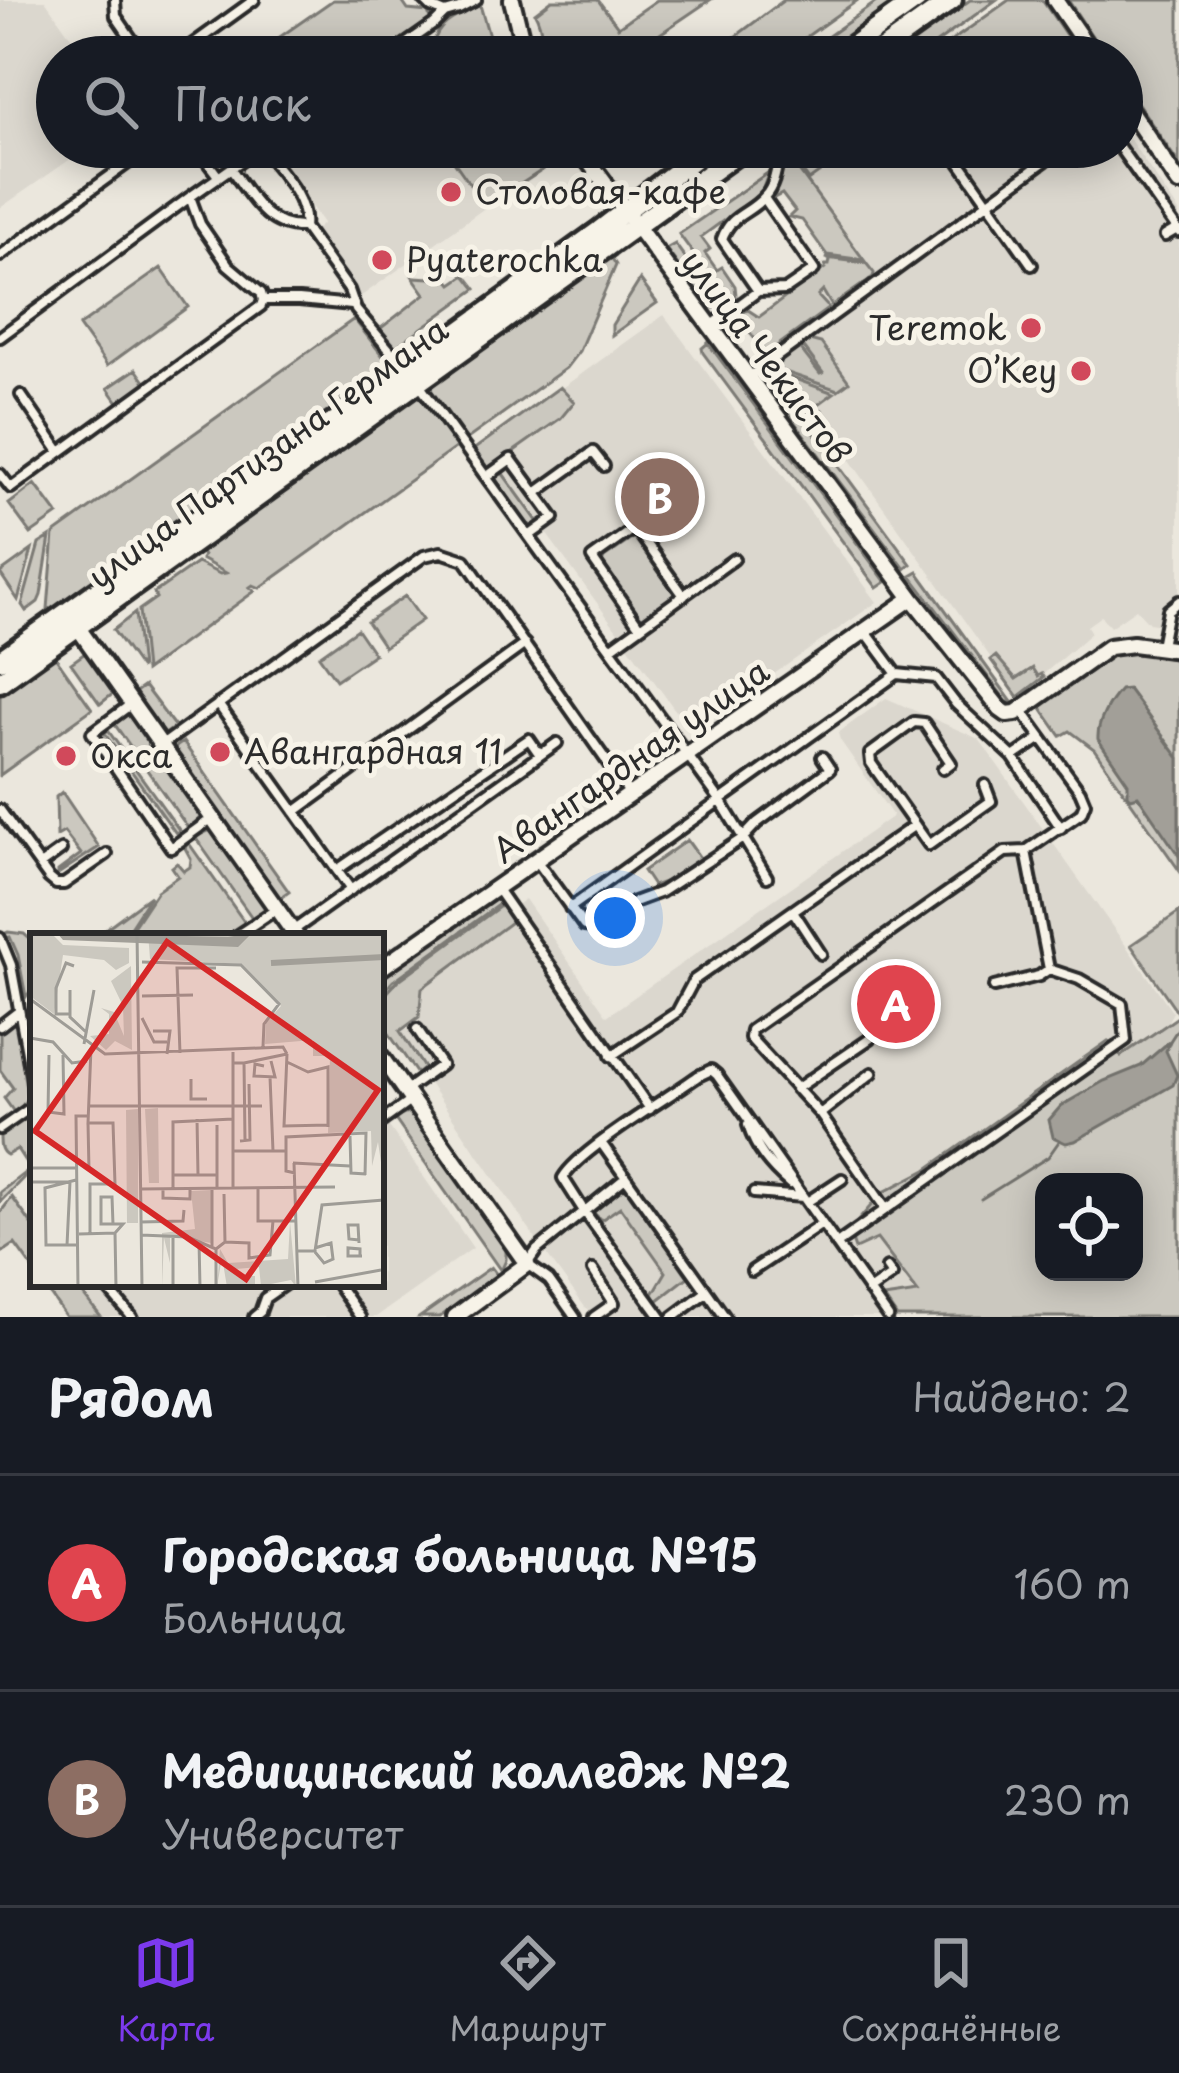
<!DOCTYPE html>
<html lang="ru">
<meta charset="utf-8">
<style>
:root{--surface:#171b24;--page:#242831;--text:#f1f3f6;--muted:#9ea1a6;--line:#363941;--accent:#7c3aed}
body{margin:0;font-family:"Playpen Sans",sans-serif;background:var(--page);color:var(--text)}
.controls{position:absolute;right:36px;bottom:36px;display:grid;overflow:hidden;border-radius:24px;box-shadow:0 6px 30px #0003}
.controls button{width:108px;height:108px;display:grid;place-items:center;padding:0;border:0;border-bottom:3px solid var(--line);background:var(--surface);color:var(--text);font:60px sans-serif}
.you{position:absolute;left:615px;top:918px;width:42px;height:42px;margin:-30px;border:9px solid #fff;border-radius:50%;background:#1a73e8;box-shadow:0 0 0 18px #1a73e833}
.badge{display:grid;place-items:center;width:78px;height:78px;border-radius:50%;background:var(--accent);color:#fff;font-size:39px;font-weight:700}
.pin{position:absolute;translate:-50% -50%;border:6px solid #fff;box-shadow:0 3px 12px #0006}
.list{margin:0;padding:0;list-style:none}
h2{display:flex;justify-content:space-between;align-items:center;height:156px;margin:0;padding:0 48px;font-size:51px}
h2 small{font-size:39px;font-weight:400;color:var(--muted)}
.list li{display:grid;grid-template-columns:78px 1fr auto;gap:36px;align-items:center;box-sizing:border-box;height:216px;padding:0 48px;border-top:3px solid var(--line)}
.list b{display:block;font-size:45px;white-space:nowrap}
.list p{margin:0;font-size:39px;white-space:nowrap;color:var(--muted)}
.list em{font-size:39px;font-style:normal;color:var(--muted)}
.icon{flex:none;width:66px;height:66px;fill:none;stroke:currentColor;stroke-width:2;stroke-linecap:round;stroke-linejoin:round}
.map{position:relative;flex:none;width:1179px;height:1317px;overflow:hidden}
.search{position:absolute;background:var(--surface);box-shadow:0 6px 30px #0003;left:36px;right:36px;top:36px;height:132px;display:flex;align-items:center;gap:30px;box-sizing:border-box;padding:0 42px;border-radius:66px;color:var(--muted);font-size:45px}
.sheet{height:588px;background:var(--surface)}
nav{display:flex;justify-content:space-around;align-items:center;box-sizing:border-box;height:168px;border-top:3px solid var(--line);background:var(--surface);font-size:33px;color:var(--muted)}
nav a{display:grid;justify-items:center;gap:6px}
nav .on{color:var(--accent)}
.map>svg:first-child{display:block}
</style>
<div class="map">
<svg width="1179" height="1317" viewBox="0 0 1179 1317">
<rect width="100%" height="100%" fill="#ebe7dd"/>
<filter id="ink" filterUnits="userSpaceOnUse"><feTurbulence type="fractalNoise" baseFrequency=".00833" numOctaves="2"/><feDisplacementMap in="SourceGraphic" scale="24" xChannelSelector="R" yChannelSelector="G"/><feConvolveMatrix kernelMatrix="1 2 1 2 8 2 1 2 1" color-interpolation-filters="sRGB"/></filter>
<g filter="url(#ink)">
<!-- built -->
<path fill="#dbd7ce" d="M0 0H45L85 57H57V147H88L0 208Z
M1122 128 1179 212V628L1149 623 1136 609 1110 627 1101 616 1087 626 1091 633 1018 696 761 335 849 271 784 175 825 147H1122Z
M300 147H443L486 207 360 297 313 232 323 223 279 162Z
M664 315 877 602 697 728 686 725 482 445Z
M886 698 979 739 1173 1012 1167 1023 879 1227 940 1317H602L596 1308 590 1310 585 1307 544 1251 387 1022 389 995 525 899 607 1016 893 816 840 740 838 733Z
M381 1115 473 1248 376 1317H101L75 1284H381Z"/>
<!-- green -->
<path fill="#cbc8bf" stroke="#7b7a75" stroke-width="3" fill-rule="evenodd" d="M333 0H401L408 10 428 12 430 19 380 57H251Z
M552 0H598L618 27 657 0H710L626 57H546C540 42 544 28 535 13Z
M784 0H858L778 57H708Z
M879 0H904L824 57H799Z
M970 0H996L917 57H899L900 50Z
M1009 0H1042L1081 57H929Z
M1068 0H1179V164L1122 80V57H1106Z
M480 5 495 57H430C435 22 451 20 480 5Z
M202 147H254L231 163 214 161Z
M444 147H543C547 154 549 158 547 167L486 207Z
M803 147H855L809 180 791 155Z
M789 157 864 260 827 255 802 220 789 217 795 211 782 194 774 198 784 160Z
M769 172 761 193 701 237 710 249 705 253 717 270 722 267 735 286 736 295 729 303 679 234Z
M675 244 722 309 709 307 666 249Z
M610 255 616 265 579 351 566 368 466 440 431 391 430 384Z
M826 258 866 263 874 273 873 277 832 306 823 291 818 296 829 308 766 354 736 314 748 310 759 317 825 268V265H829L830 260Z
M161 268 188 307 107 366 79 326Z
M465 275 476 289 393 349 380 333 381 328 425 294 413 277 448 279 452 284Z
M640 280 657 303 612 335V325Z
M354 319 393 369 50 616 48 609 54 534Z
M809 340 821 343 849 382 838 390 776 369 774 365 799 347 820 374 823 373 802 345Z
M708 343 886 582 877 588 703 353 702 348Z
M136 369 146 383 118 402 108 388Z
M769 371 911 564 905 569 765 383Z
M781 374 834 393 808 412Z
M560 387 574 402 561 418 493 466 485 467 473 450Z
M415 395 423 398 458 446 260 588 253 585 250 587 255 591 145 671 139 610 156 598 154 593 197 563 220 574 226 573 201 559 203 556 199 550Z
M822 410 829 419 827 422 851 455 844 461 812 418Z
M501 471 538 522 533 526 527 524 497 481 495 476Z
M35 484 58 515 31 534 9 504Z
M50 537 41 595 38 602 26 611 22 605 39 544Z
M633 538 641 542 676 595 646 619 638 618 601 564 604 558Z
M32 550 18 600 0 573Z
M918 572 1012 702H1007L911 576Z
M405 596 422 620 384 647 367 622Z
M135 613 141 668H140L113 630Z
M357 629 374 654 336 680 319 656Z
M1130 651 1179 660V870L1094 749 1070 731 1061 736 1040 706 1103 658Z
M85 653 114 693 100 704 71 663Z
M54 655 92 709 0 775V693Z
M996 656 1016 679 1033 668 1038 676 1042 674 1044 677 1018 697 991 660Z
M144 686 175 727 165 734 134 693Z
M127 712 201 816 189 829 113 722Z
M107 729 182 834 175 832 105 734Z
M183 742 289 892 279 899 173 749Z
M62 792 99 847 58 874V871L81 854 64 832 57 836 56 797Z
M211 830 267 909 253 919 195 837Z
M687 840 700 858 667 881 653 886 643 871Z
M188 842 245 923 227 936H127L157 891 178 876 172 867 177 863 184 871 190 867 191 859 185 848Z
M150 896 124 936H96L97 935Z
M497 897 502 902 393 981 381 995V982L390 972Z
M503 904 514 920 422 988 419 1017 400 1031 424 1068 417 1074 381 1022 383 997 399 980Z
M1179 912V1014L1131 945Z
M8 932 24 934 33 942V988L26 997 18 955 10 937 6 938 4 934Z
M1179 1016V1317H897L884 1298 918 1293 877 1239 855 1249 849 1231 882 1193 926 1170 1108 1041 1121 1056ZM1044 1182H1134V1272H1044Z
M13 1022 18 1028 27 1098 22 1106 14 1112 4 1098 13 1088 0 1070V1030Z
M410 1112 506 1250V1260L501 1271 394 1118Z
M27 1118 33 1136V1168L0 1202V1192L30 1169 17 1149 7 1155C0 1151 0 1145 0 1135Z
M618 1189H627L688 1277 657 1301 653 1294 666 1272 620 1207 601 1220 592 1211 598 1202Z
M12 1197 33 1226V1269L15 1244 0 1254V1213Z
M491 1267 497 1275 440 1317H420Z
M43 1284H75L101 1317H66Z"/>
<!-- water -->
<path fill="#a29f98" stroke="#72716c" stroke-width="3" d="M1128 689 1179 758V856L1138 796 1131 798 1128 795V783L1098 739C1097 722 1109 702 1120 690Z
M1170 1041 1166 1051 1177 1075 1173 1085 1075 1141 1066 1143 1053 1137 1049 1120 1061 1106 1104 1081 1141 1066Z"/>
<g fill="none" stroke-linecap="round" stroke-linejoin="round">
<!-- stream -->
<path stroke="#72716c" stroke-width="3" d="M1170 1041 1179 1027
M981 1199 1048 1157 1060 1140"/>
<!-- lane casing -->
<g stroke="#2b2b2b" stroke-width="16">
<path id="lane" d="M115 0 116 16 144 57
M424 0 431 7 445 13
M175 57 254 0
M387 57 434 24 445 13 459 9 476 0
M196 147 218 176
M261 147C278 170 308 197 304 227L349 290 356 310 404 367
M949 147 1032 265
M1119 147 1179 232
M231 169C251 196 266 229 304 227
M1165 236 1177 229
M0 256 150 147
M758 291 722 239C731 213 749 215 765 196 776 185 777 162 781 147
M263 300H299L352 305
M711 326 758 291 785 290 814 270 764 198
M0 337 190 197
M749 377 1045 161 1058 147
M418 383 720 800 767 877
M21 395 60 452
M0 474 11 488 261 306 263 300 261 293 228 265 200 224 190 197 261 147
M486 477 511 459 554 518 529 536
M536 493 593 452 604 466
M635 527 684 596
M640 627 592 558 675 499
M1161 646 1168 610 1179 601
M611 648 734 559
M897 674 936 678 956 704 1013 757 1061 828
M218 704 351 890
M130 705 92 733 171 848 211 819
M162 745 424 556 441 552 465 560 629 793
M1013 757 1041 738
M943 769 951 763 924 723 914 722 870 754 871 763 929 845 991 801 985 785
M0 810 49 878 56 884H64L107 854
M295 812 525 644
M536 860 584 926 593 927 623 906 661 892 743 838 757 823 830 769 822 757
M40 865 61 850
M337 870 529 739 540 755
M497 889 650 1109
M570 908 897 674 866 632
M793 911 821 954
M294 930 557 743
M236 936 275 910
M0 938 11 965 33 1085
M994 987 1039 976 1049 969
M0 1026 18 1012
M611 1056 677 1012 694 980 915 825
M796 1089 871 1038
M406 1090 441 1065 417 1029
M820 1114 872 1073
M381 1122 410 1101
M748 1125C756 1150 770 1167 790 1184
M0 1129 33 1106
M602 1144 725 1317
M754 1193 803 1197
M807 1202 842 1179
M886 1209 820 1114 750 1038 751 1030 1005 852 1026 851 1081 813 1085 803 1080 791 1022 711
M841 1241 1126 1040 1122 1004 1079 979 1049 969 1026 851
M593 1270 614 1303 594 1317
M752 1271 822 1224
M104 1284 132 1317
M337 1284 360 1317
M869 1291 892 1275 887 1268
M254 1317 260 1312 265 1298 285 1284
M575 1317 549 1280 527 1264 537 1250 624 1179
M661 1317 584 1211 563 1178C579 1150 668 1098 698 1076L711 1070 717 1075 888 1317
M673 1317 705 1293"/>
</g>
<!-- street casing -->
<g stroke="#2b2b2b" stroke-width="22">
<path id="street" d="M512 0 526 57
M1055 0 1094 57
M1122 99 1179 183
M578 147 912 598 1000 709 1007 714 1016 713 1109 647 1133 644 1179 650
M74 622 296 936
M381 968 912 598
M381 1057 527 1264 455 1317"/>
</g>
<!-- secondary casing -->
<g stroke="#2b2b2b" stroke-width="27">
<path id="secondary" d="M837 57 917 0
M872 57 952 0
M0 660 407 370 599 231 709 147
M0 682 746 147"/>
</g>
<!-- lane -->
<use href="#lane" stroke="#f7f3e8" stroke-width="8"/>
<!-- street -->
<use href="#street" stroke="#f7f3e8" stroke-width="14"/>
<!-- secondary -->
<use href="#secondary" stroke="#f7f3e8" stroke-width="18"/>
</g>
</g>
<!-- markers -->
<g fill="#d1495b" stroke="#f7f3e8" stroke-width="4.5">
<circle cx="451" cy="192" r="12"/>
<circle cx="382" cy="260" r="12"/>
<circle cx="1031" cy="328" r="12"/>
<circle cx="1081" cy="371" r="12"/>
<circle cx="220" cy="752" r="12"/>
<circle cx="66" cy="756" r="12"/>
</g>
<g text-anchor="middle" stroke-width="10" stroke-linejoin="round" paint-order="stroke">
<!-- poi labels -->
<g font-size="33" fill="#2b2b2b" stroke="#f7f3e8" text-anchor="start">
<text x="475" y="204">Столовая-кафе</text>
<text x="406" y="272">Pyaterochka</text>
<text x="1007" y="340" text-anchor="end">Teremok</text>
<text x="1057" y="383" text-anchor="end">O’Key</text>
<text x="244" y="764">Авангардная 11</text>
<text x="90" y="768">Окса</text>
</g>
<!-- street labels -->
<g font-size="33" fill="#2b2b2b" stroke="#f7f3e8">
<text transform="translate(766 357) rotate(53)" y="12">улица Чекистов</text>
<text transform="translate(268 453) rotate(-36)" y="12">улица Партизана Германа</text>
<text transform="translate(631 761) rotate(-35)" y="12">Авангардная улица</text>
</g>
</g>
<!-- overview -->
<g transform="translate(30 933)">
<rect width="354" height="354" fill="#ebe7dd"/>
<path d="M0 0H21L33 12 99 15V30L86 37 74 27 33 22 24 81 0 63ZM118 0H354V250L348 209 342 233 341 198 298 200 300 123H283V107L235 111 236 90 251 73 212 31 120 26ZM101 33 102 117 85 108 76 117 60 103 79 101V81L71 75 84 79 94 103 93 73 81 48ZM128 175 129 250H119L115 176ZM108 176V290H97L96 177ZM181 257V310L140 303V330L134 305 132 354V300L165 296 161 258ZM260 289 266 354 261 347 231 353 229 334 206 336 207 343H225V354H197L192 324 187 354 190 316 198 330 258 326Z" fill="#cbc8bf"/>
<path d="M27 0 198 4 222 0 208 14 33 7Z" fill="#a29f98"/>
<path fill="none" stroke="#a29f98" stroke-width="6" d="M241 30 354 24"/>
<path fill="none" stroke="#9e9c96" stroke-width="3" d="M107 0 112 354M112 29 211 32 249 71 234 91 233 114M40 57V84L57 100M112 63 163 62M0 66 75 121 253 114 257 121M39 81H26V55L36 30 44 33M112 85 124 109H137M123 98H140L137 121M0 105 23 109 42 130 57 128M54 111 64 57M150 120 147 35H186M257 121 254 193 298 192M19 122 18 179 34 181 33 122M257 129 278 139 298 134V194M203 130H214L215 208M214 130 257 121M234 133 225 131 224 143 245 144 241 128M240 144 243 218M161 146V166H177M58 173H232M167 186 168 242M58 190 59 237M187 192V255M320 203 321 240 336 241M210 208 220 207 219 151M203 218H256M263 230 320 233M264 230 268 354M0 235H46M265 240 256 238V204L336 200 335 242M143 242H187M46 247 15 255 16 312H47M0 249H40L37 312M182 255V314M203 255V119M228 255V288H267M111 256 305 254M133 256V265L160 266V256M143 256V189L203 186M111 289 153 288 154 277M83 291 82 264H71V291H93L85 300M49 301 85 300 86 354M60 301V251H85L83 190H58L61 115M111 302 158 304 186 316V354M143 303V354M329 307 319 306 318 292H328L329 310M169 308 170 354M195 309 219 310V325L240 322 243 288M186 316 195 309 194 261M267 318H285L292 272 354 267M285 319 294 330 303 326 301 310 285 315M330 323V316L318 315V323H332M285 349 351 337M48 354 46 183H58"/>
<path fill="#d62828" fill-opacity="0.15" stroke="#d62828" stroke-width="6" d="M137 9 348 157 216 346 5 198Z"/>
<rect width="354" height="354" fill="none" stroke="#2b2b2b" stroke-width="6"/>
</g>
</svg>
<div class="controls">
<button><svg class="icon" aria-label="locate" viewBox="0 0 24 24"><circle cx="12" cy="12" r="6"/><path d="M12 2v4M12 18v4M2 12h4M18 12h4"/></svg></button>
</div>
<div class="you"></div>
<div class="pin badge" style="left:896px;top:1004px;background:#e0444e">A</div>
<div class="pin badge" style="left:660px;top:497px;background:#8d6e63">B</div>
<div class="search"><svg class="icon" aria-label="search" viewBox="0 0 24 24"><circle cx="10" cy="10" r="6"/><path d="M15 15l6 6"/></svg>Поиск</div>
</div>
<section class="sheet">
<h2>Рядом<small>Найдено: 2</small></h2>
<ul class="list">
<li><span class="badge" style="background:#e0444e">A</span><div><b>Городская больница №15</b><p>Больница</p></div><em>160 m</em></li>
<li><span class="badge" style="background:#8d6e63">B</span><div><b>Медицинский колледж №2</b><p>Университет</p></div><em>230 m</em></li>
</ul>
</section>
<nav>
<a class="on"><svg class="icon" aria-label="map" viewBox="0 0 24 24"><path d="M3 6l6-2 6 2 6-2v14l-6 2-6-2-6 2zM9 4v14M15 6v14"/></svg>Карта</a>
<a><svg class="icon" aria-label="directions" viewBox="0 0 24 24"><path d="M12 3l9 9-9 9-9-9zM9 14v-3h6M13 9l2 2-2 2"/></svg>Маршрут</a>
<a><svg class="icon" aria-label="saved" viewBox="0 0 24 24"><path d="M7 4h10v16l-5-4-5 4z"/></svg>Сохранённые</a>
</nav>
